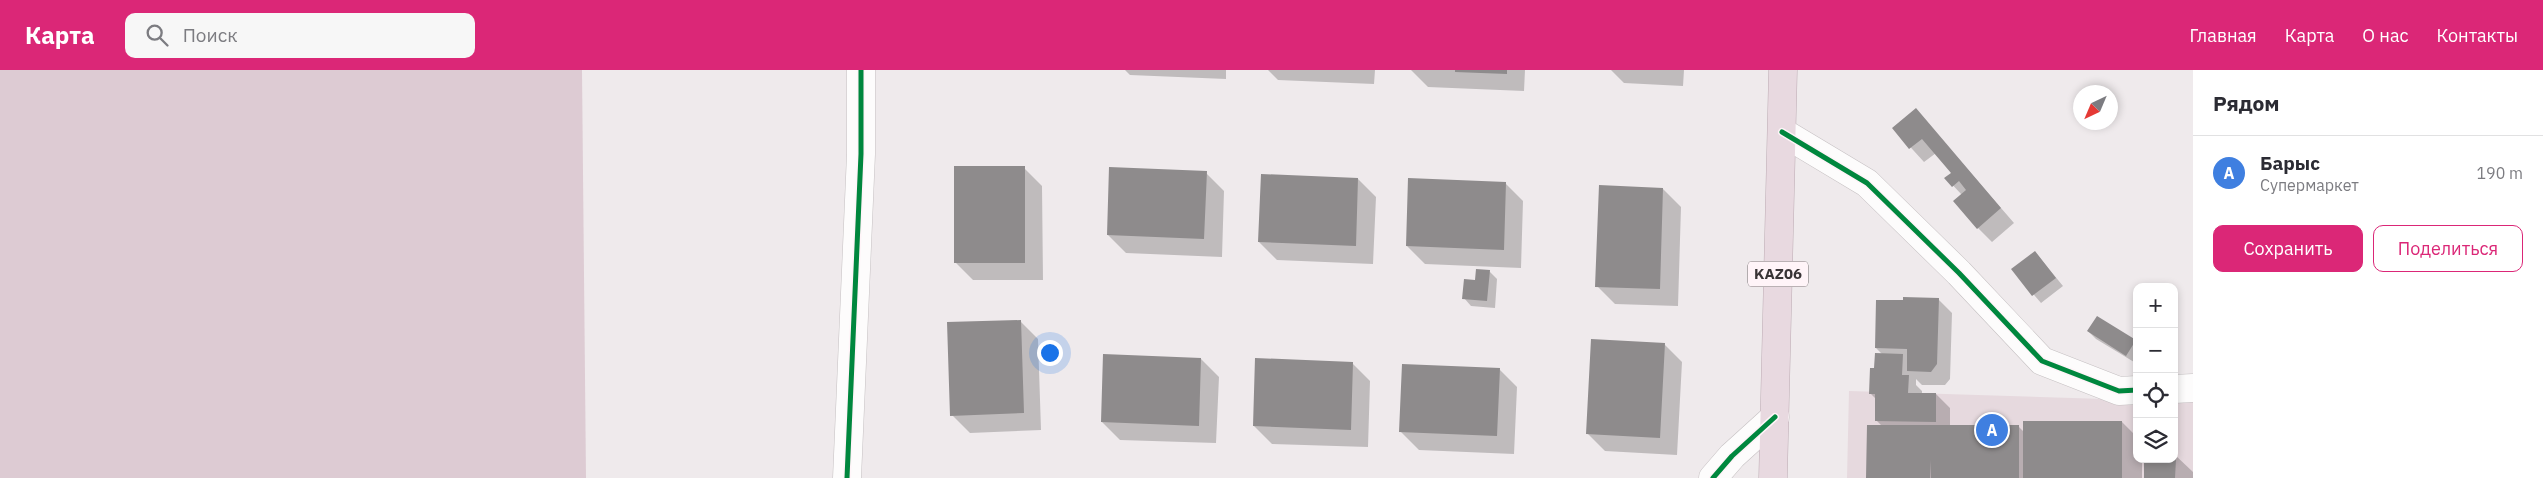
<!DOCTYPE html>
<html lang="ru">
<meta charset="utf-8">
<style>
:root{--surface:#fff;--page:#f7f7f7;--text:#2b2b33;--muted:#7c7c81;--line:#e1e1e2;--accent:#db2777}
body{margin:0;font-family:"IBM Plex Sans",sans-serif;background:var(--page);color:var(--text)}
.controls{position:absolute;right:15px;bottom:15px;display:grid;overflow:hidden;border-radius:10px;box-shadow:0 2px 8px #0003}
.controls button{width:45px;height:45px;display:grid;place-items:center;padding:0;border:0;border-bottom:1px solid var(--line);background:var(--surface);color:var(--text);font:25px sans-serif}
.compass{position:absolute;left:2073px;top:15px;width:45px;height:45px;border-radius:50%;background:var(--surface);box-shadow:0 2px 8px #0003;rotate:224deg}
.you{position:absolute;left:1049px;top:282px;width:18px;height:18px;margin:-12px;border:4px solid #fff;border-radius:50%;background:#1a73e8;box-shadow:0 0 0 8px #1a73e833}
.badge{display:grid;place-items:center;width:32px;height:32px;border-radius:50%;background:var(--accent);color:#fff;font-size:16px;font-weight:700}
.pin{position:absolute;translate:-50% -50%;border:2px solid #fff;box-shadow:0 1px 5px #0006}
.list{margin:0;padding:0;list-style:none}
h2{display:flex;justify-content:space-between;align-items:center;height:65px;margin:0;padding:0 20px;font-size:21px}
h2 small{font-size:16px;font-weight:400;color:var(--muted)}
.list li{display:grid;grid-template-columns:32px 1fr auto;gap:15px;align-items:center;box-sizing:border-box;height:75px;padding:0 20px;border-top:1px solid var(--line)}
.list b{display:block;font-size:19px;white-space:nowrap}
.list p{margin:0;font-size:16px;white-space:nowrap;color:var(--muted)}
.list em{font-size:16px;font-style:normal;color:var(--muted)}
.actions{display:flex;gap:10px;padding:15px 20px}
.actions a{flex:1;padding:11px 0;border:1px solid var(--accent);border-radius:10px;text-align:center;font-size:18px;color:var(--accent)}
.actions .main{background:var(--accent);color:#fff}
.icon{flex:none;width:28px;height:28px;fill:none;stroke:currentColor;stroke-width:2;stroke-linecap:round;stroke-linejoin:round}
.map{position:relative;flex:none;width:2193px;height:408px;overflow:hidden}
header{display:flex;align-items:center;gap:30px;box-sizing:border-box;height:70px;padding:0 25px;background:var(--accent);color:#fff}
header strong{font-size:24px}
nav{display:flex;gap:28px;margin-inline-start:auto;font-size:18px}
.search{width:350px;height:45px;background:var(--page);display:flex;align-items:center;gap:12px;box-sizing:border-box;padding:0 18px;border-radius:10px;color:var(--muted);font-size:19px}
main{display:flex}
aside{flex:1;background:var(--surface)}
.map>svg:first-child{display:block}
</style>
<header>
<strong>Карта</strong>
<div class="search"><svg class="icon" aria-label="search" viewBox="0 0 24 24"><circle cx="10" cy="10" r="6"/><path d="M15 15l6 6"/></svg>Поиск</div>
<nav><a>Главная</a><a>Карта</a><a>О нас</a><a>Контакты</a></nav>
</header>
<main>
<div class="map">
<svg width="2193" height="408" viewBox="0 0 2193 408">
<rect width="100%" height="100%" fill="#efeaec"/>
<!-- built -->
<path fill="#e6d9de" d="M1849 321 2137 330V389H2174V331H2193V408H1847Z"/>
<!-- green -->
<path fill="#ddcbd3" d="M0 0H582L586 408H0Z"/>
<!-- shadow -->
<path fill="#0003" d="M1125 0H1226V9L1130 5Z
M1268 0H1375L1374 14 1278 10Z
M1411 0H1525L1524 21 1428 17Z
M1611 0H1684L1683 16 1624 13Z
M1916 40 2014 153 1992 172 1978 158 1962 125 1946 108 1953 103 1936 83 1924 92 1893 58Z
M1024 98 1042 116 1043 210H973L955 192Z
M1206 103 1224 121 1222 187 1126 183 1108 165Z
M1358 109 1376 127 1373 194 1277 190 1259 172Z
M1505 113 1523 131 1521 198 1425 194 1407 176Z
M1663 119 1681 137 1678 236 1615 234 1597 216Z
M2035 182 2063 216 2041 233 2013 200Z
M1489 201 1497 209 1495 238 1471 236 1464 228 1476 211Z
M1938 229 1952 243 1950 309 1945 315H1922L1916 309V315L1922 321V324H1936L1950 338V356L2019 357 2024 362 2122 352 2137 367V389H2142V408H1867L1882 356 1876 350V329L1871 324 1876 299 1883 285 1876 278Z
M1020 251 1038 269 1041 360 970 363 952 345Z
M2088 261 2135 271 2137 289 2134 292 2096 269Z
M1664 274 1682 292 1677 385 1605 381 1587 363Z
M1201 289 1219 307 1216 373 1120 370 1102 352Z
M1352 293 1370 311 1368 377 1272 374 1254 356Z
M1499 299 1517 317 1514 384 1419 380 1401 362Z
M2174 384 2193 402V408H2145L2174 389Z"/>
<!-- building -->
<path fill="#8e8b8c" d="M1455 0H1507V4L1455 2Z
M1916 38 2001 138 1977 159 1953 131 1966 120 1959 111 1952 117 1944 108 1951 103 1922 69 1909 79 1892 58Z
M954 96H1025V193H954Z
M1109 97 1207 101 1204 169 1107 165Z
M1261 104 1358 108 1356 176 1258 172Z
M1408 108 1506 112 1504 180 1406 176Z
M1599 115 1663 118 1660 219 1595 217Z
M2035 181 2056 208 2032 226 2011 199Z
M1476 199 1490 200 1487 231 1462 229 1464 209 1475 210Z
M1903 227 1939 228 1937 294 1931 302 1907 301V279L1875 278 1876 230H1903Z
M2097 246 2136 270 2126 286 2087 261Z
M1021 250 1024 343 950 346 947 252Z
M1591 269 1665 273 1660 368 1586 364Z
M1875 283 1903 284 1902 305H1909L1908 323H1936V352L1875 351V324H1869L1870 298H1874Z
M1103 284 1201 288 1199 356 1101 352Z
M1255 288 1353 292 1351 360 1253 356Z
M1402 294 1500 298 1497 366 1399 362Z
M2023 351H2122V408H2023Z
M1867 355H2019V408H1931L1930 390V408H1866Z
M2144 389H2176L2175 408H2144Z"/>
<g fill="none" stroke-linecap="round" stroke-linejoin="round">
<!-- street casing -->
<g stroke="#c5c0c2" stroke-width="29">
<path id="street" d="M1782 62 1867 113 1959 203 2042 291 2119 321 2137 320
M2174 319 2193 318
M847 408 861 84V0
M1713 408 1732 386 1775 347"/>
</g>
<!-- highway casing -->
<g stroke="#bcabb3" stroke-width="29">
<path id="highway" d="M1773 408 1783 0"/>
</g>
<!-- street -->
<use href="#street" stroke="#fdfcfc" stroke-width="28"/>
<!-- highway -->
<use href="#highway" stroke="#e8d9e0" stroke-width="28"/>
<!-- cycleway casing -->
<g stroke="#fff4f8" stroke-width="8">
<path id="cycleway" d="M1782 62 1867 113 1959 203 2042 291 2119 321 2137 320
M847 408 861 84V0
M1713 408 1732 386 1775 347"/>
</g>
<!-- cycleway -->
<use href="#cycleway" stroke="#00873e" stroke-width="5"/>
</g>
<g text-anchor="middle" stroke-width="5" stroke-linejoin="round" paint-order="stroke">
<!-- shield labels -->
<rect fill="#fff4f8" stroke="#746e70" stroke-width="1" x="1748" y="191.5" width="60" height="25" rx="4"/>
<g font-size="15" font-weight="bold" fill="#393436">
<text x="1778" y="209">KAZ06</text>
</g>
</g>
</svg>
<div class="controls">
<button>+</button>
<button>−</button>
<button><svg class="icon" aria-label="locate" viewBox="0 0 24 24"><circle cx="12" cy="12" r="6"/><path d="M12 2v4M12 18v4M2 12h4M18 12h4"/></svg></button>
<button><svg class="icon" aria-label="layers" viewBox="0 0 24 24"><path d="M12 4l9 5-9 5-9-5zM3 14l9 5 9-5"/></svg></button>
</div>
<svg class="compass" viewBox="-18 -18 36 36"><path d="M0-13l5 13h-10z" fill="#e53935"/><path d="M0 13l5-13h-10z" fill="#7c7c81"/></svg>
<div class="you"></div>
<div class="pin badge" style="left:1992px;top:360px;background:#3f7fe0">A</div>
</div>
<aside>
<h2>Рядом<small></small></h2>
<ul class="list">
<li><span class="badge" style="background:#3f7fe0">A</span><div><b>Барыс</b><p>Супермаркет</p></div><em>190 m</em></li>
</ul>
<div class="actions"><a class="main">Сохранить</a><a>Поделиться</a></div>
</aside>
</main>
